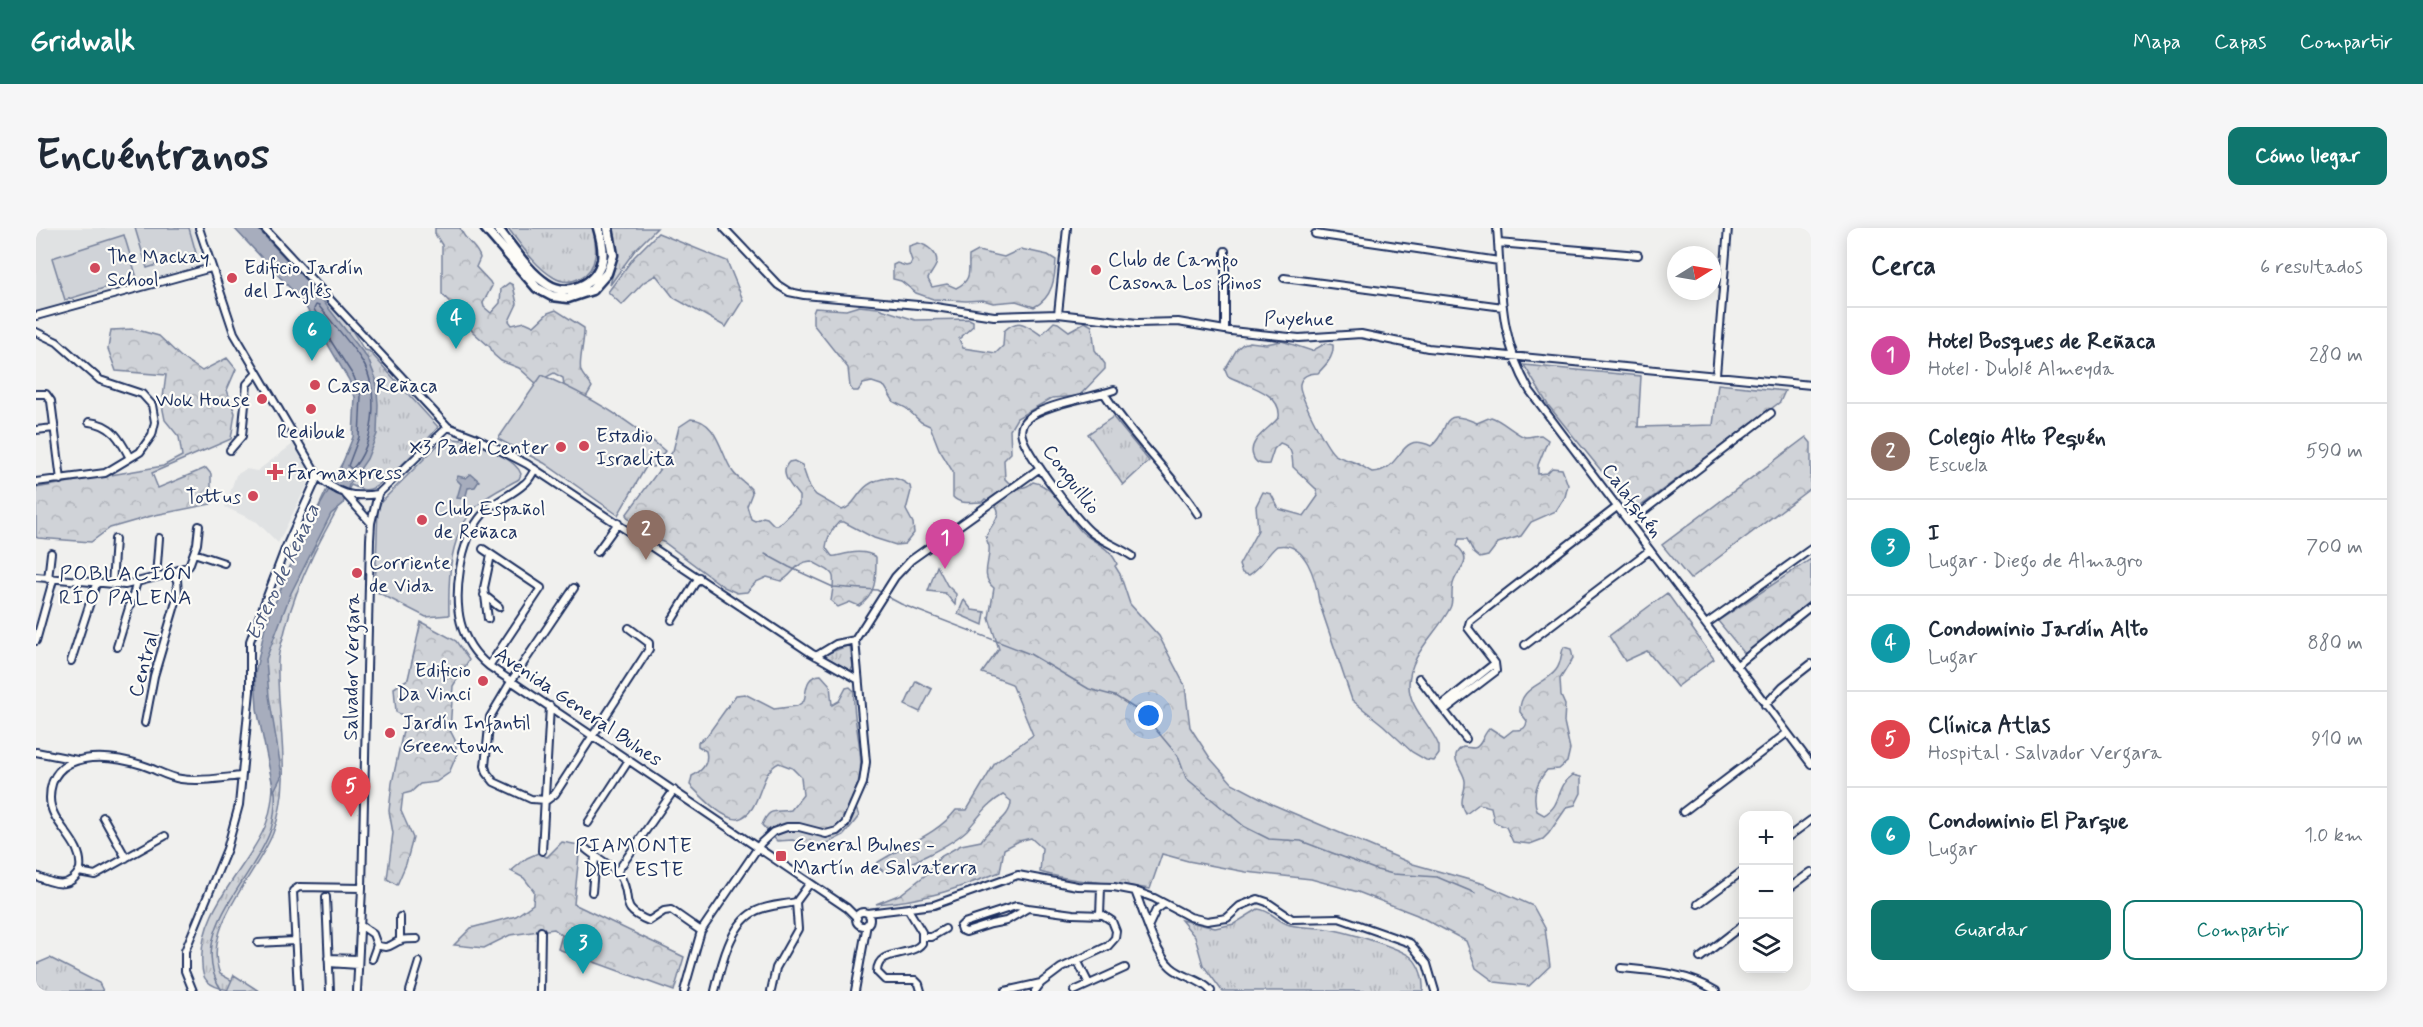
<!DOCTYPE html>
<html lang="es">
<meta charset="utf-8">
<style>
:root{--surface:#fff;--page:#f6f6f7;--text:#1f2937;--muted:#747a83;--line:#e0e1e3;--accent:#0f766e}
body{margin:0;font-family:Mynerve,sans-serif;background:var(--page);color:var(--text)}
.controls{position:absolute;right:18px;bottom:18px;display:grid;overflow:hidden;border-radius:12px;box-shadow:0 3px 15px #0003}
.controls button{width:54px;height:54px;display:grid;place-items:center;padding:0;border:0;border-bottom:2px solid var(--line);background:var(--surface);color:var(--text);font:30px sans-serif}
.compass{position:absolute;left:1631px;top:18px;width:54px;height:54px;border-radius:50%;background:var(--surface);box-shadow:0 3px 15px #0003;rotate:79deg}
.you{position:absolute;left:1113px;top:488px;width:21px;height:21px;margin:-15px;border:4px solid #fff;border-radius:50%;background:#1a73e8;box-shadow:0 0 0 9px #1a73e833}
.badge{display:grid;place-items:center;width:39px;height:39px;border-radius:50%;background:var(--accent);color:#fff;font-size:20px;font-weight:700}
.pin{position:absolute;translate:-50% -50px;filter:drop-shadow(0 2px 3px #0008)}
.pin::after{content:'';position:absolute;top:32px;width:21px;height:18px;background:inherit;clip-path:polygon(0 0,100% 0,50% 100%)}
.list{margin:0;padding:0;list-style:none}
h2{display:flex;justify-content:space-between;align-items:center;height:78px;margin:0;padding:0 24px;font-size:26px}
h2 small{font-size:20px;font-weight:400;color:var(--muted)}
.list li{display:grid;grid-template-columns:39px 1fr auto;gap:18px;align-items:center;box-sizing:border-box;height:96px;padding:0 24px;border-top:2px solid var(--line)}
.list b{display:block;font-size:22px;white-space:nowrap}
.list p{margin:0;font-size:20px;white-space:nowrap;color:var(--muted)}
.list em{font-size:20px;font-style:normal;color:var(--muted)}
.actions{display:flex;gap:12px;padding:18px 24px}
.actions a{flex:1;padding:14px 0;border:2px solid var(--accent);border-radius:12px;text-align:center;font-size:21px;color:var(--accent)}
.actions .main{background:var(--accent);color:#fff}
.icon{flex:none;width:33px;height:33px;fill:none;stroke:currentColor;stroke-width:2;stroke-linecap:round;stroke-linejoin:round}
.map{position:relative;flex:none;width:1775px;height:763px;overflow:hidden;border-radius:12px}
header{display:flex;align-items:center;gap:36px;box-sizing:border-box;height:84px;padding:0 30px;background:var(--accent);color:#fff}
header strong{font-size:28px}
nav{display:flex;gap:33px;margin-inline-start:auto;font-size:21px}
.intro{display:flex;align-items:center;justify-content:space-between;box-sizing:border-box;height:144px;padding:0 36px}
h1{margin:0;font-size:42px}
.button{padding:15px 27px;border-radius:12px;background:var(--accent);color:#fff;font-size:21px;font-weight:700}
main{display:flex;gap:36px;padding:0 36px}
aside{flex:1;background:var(--surface);border-radius:12px;box-shadow:0 3px 15px #0003}
.map>svg:first-child{display:block}
</style>
<header>
<strong>Gridwalk</strong>
<nav><a>Mapa</a><a>Capas</a><a>Compartir</a></nav>
</header>
<div class="intro"><h1>Encuéntranos</h1><a class="button">Cómo llegar</a></div>
<main>
<div class="map">
<svg width="1775" height="763" viewBox="0 0 1775 763">
<defs>
<pattern id="grass-tufts" width="24" height="20" patternUnits="userSpaceOnUse" patternTransform="scale(1.5)"><rect width="24" height="20" fill="#d0d3d8"/><path d="M3 7l-1-3M5 7V3M7 7l1-3M15 17l-1-3M17 17v-4M19 17l1-3" fill="none" stroke="#b2b5bc"/></pattern>
<pattern id="forest-crowns" width="20" height="18" patternUnits="userSpaceOnUse" patternTransform="scale(1.5)"><rect width="20" height="18" fill="#d0d3d8"/><path d="M2 6a3 3 0 1 1 6 0M12 15a3 3 0 1 1 6 0" fill="none" stroke="#b2b5bc"/></pattern>
</defs>
<rect width="100%" height="100%" fill="#f0f0ee"/>
<filter id="ink" filterUnits="userSpaceOnUse"><feTurbulence type="fractalNoise" baseFrequency=".0167" numOctaves="2"/><feDisplacementMap in="SourceGraphic" scale="12" xChannelSelector="R" yChannelSelector="G"/><feConvolveMatrix kernelMatrix="1 2 1 2 8 2 1 2 1" color-interpolation-filters="sRGB"/></filter>
<g filter="url(#ink)">
<!-- built -->
<path fill="#e0e2e3" d="M0 0H157L168 38 0 84Z
M257 216 273 242 274 251 242 315 221 294 189 279 200 247 210 241 221 243Z"/>
<!-- grass -->
<path fill="url(#grass-tufts)" stroke="#76819b" stroke-width="1.5" d="M202 0H228C263 39 302 76 328 122L333 123 402 199C394 210 349 255 337 260 329 264 322 260 315 257 288 304 262 350 249 402 247 412 242 423 242 433 240 490 258 551 237 605 221 646 165 700 184 746L215 763C201 763 181 763 171 753 167 749 166 741 166 736 162 682 209 644 229 599 236 582 237 562 238 544L225 431 252 344 290 263 322 208 323 166 271 72Z
M472 0H557C558 8 561 20 559 28 556 49 534 60 517 49 498 37 485 17 472 0Z
M577 0H621L599 22 574 57 580 32Z
M1077 189 1113 233 1087 257 1052 206Z
M901 338 911 357 920 366 919 377 909 365 892 363Z
M928 372 936 382 949 384 947 397 922 386Z
M814 417 817 439 814 443 787 427Z
M1222 681C1235 682 1242 694 1254 697 1267 700 1279 699 1291 701 1308 703 1362 719 1375 729 1384 737 1388 752 1387 763H1186L1167 737 1159 709 1145 692 1179 700 1198 696Z
M526 707 552 716 547 730 522 721Z
M14 730 63 755 67 763H0V736Z"/>
<!-- forest -->
<path fill="url(#forest-crowns)" stroke="#76819b" stroke-width="1.5" d="M399 0H424C429 14 442 19 444 30L440 39 454 54 456 58 447 75 448 79 455 85 464 75 465 61 473 55 477 57 481 76 473 93 476 97 489 94 498 98 512 85 520 82 548 100C549 112 542 135 545 143 547 149 553 153 556 159L549 171 528 158 527 150 518 145 512 148 503 158 483 140 465 133 458 127 454 119 437 104 422 83 406 66V17L399 6Z
M622 5 691 33 707 72 690 99 638 70 620 47 608 54 586 77 572 64 598 29Z
M882 15C891 17 904 26 900 37 898 42 894 46 892 51L896 59 911 56 920 60C937 52 932 42 933 28L942 23 968 29 985 21 1012 27 1020 32C1019 49 1017 70 998 79L980 73 957 75 947 72 930 73 897 71 880 65 865 53 857 51V37L861 35 870 38 874 37 876 33 873 24V18Z
M823 78 842 80 879 92 933 91 937 93V98L923 111 927 120 960 125 967 118 968 103C984 88 991 98 1005 107L1018 94 1022 95 1033 103 1049 94 1056 98 1059 122 1069 136V141L1043 168 1016 170 981 190 974 202 975 225 968 232 969 251C978 261 987 263 997 254 1020 258 1031 289 1046 304 1058 315 1075 320 1081 336L1079 338 1084 346 1094 376 1123 408 1149 458 1154 499 1174 530 1196 555 1238 577 1377 636 1448 656 1497 678 1509 700 1514 738 1493 758 1459 754 1440 740 1430 713 1381 687 1322 664 1275 651 1210 644 1152 633 1126 626 1114 661C1077 654 1040 655 1004 644L1006 620 995 610 983 613 968 621 964 644C920 661 888 673 840 676L865 666 892 645 904 629 925 617 945 613C955 596 975 591 975 573L967 567C952 575 943 589 931 602 915 617 871 639 849 644L838 637C865 618 900 608 920 582H931L959 535 997 507 976 456 946 445 963 421 953 390 958 360C943 348 955 333 953 318 952 315 950 312 950 308 957 293 974 282 949 271L946 274C937 274 924 277 917 269V244L903 221 894 198 885 194 870 180 858 174 849 159 845 157 836 154 827 156 822 163H817L814 159 812 140 777 96V85L779 80 810 82Z
M98 101 123 108 144 128 166 143 191 130 200 141 191 162 199 185 195 211 116 245 122 260 170 240 175 246V276L119 287 74 300 55 314 2 310 0 309V260L127 238 146 228 143 209 129 192 126 177 130 147 80 143 72 121 75 102Z
M1246 113 1276 123 1290 115 1297 117C1298 129 1290 137 1282 145 1275 145 1266 147 1264 156 1262 165 1290 219 1298 226 1303 230 1313 232 1320 235 1325 237 1330 241 1336 244 1368 243 1361 202 1395 218 1416 203 1401 177 1441 195L1455 189C1466 192 1483 209 1490 209 1495 209 1500 207 1505 207L1512 212 1502 237V246L1511 245 1516 240 1526 241 1532 257 1529 269 1520 283 1495 294 1485 308 1462 315 1452 328 1444 330 1438 325 1431 311H1423L1421 318C1438 333 1423 339 1418 353 1414 362 1418 372 1414 380 1401 406 1373 426 1373 457 1373 480 1395 497 1403 518V526L1398 533 1390 532 1376 524 1347 497 1316 472 1283 374C1280 352 1270 312 1241 318 1230 327 1226 339 1213 347L1206 345 1203 337 1222 302 1220 278 1227 264 1235 266 1243 281 1268 288 1282 268 1280 261 1257 239C1256 228 1257 219 1244 215L1238 221 1233 236C1226 237 1219 236 1217 228 1211 212 1235 200 1243 189 1246 164 1208 157 1192 148L1189 141 1201 121 1207 116 1214 114 1230 116Z
M1488 137 1605 148 1602 199 1677 197 1682 156 1749 163 1744 174 1598 283 1512 177Z
M655 191C682 192 685 228 697 244 702 251 709 254 715 261L716 265 711 278 715 291 719 293 727 289 731 290 738 297H742L763 277V268C756 259 742 245 753 234L758 233 766 237 774 260 780 267 806 282C823 277 821 253 852 250 860 249 867 253 874 258L875 263 870 282 877 295 878 305 869 316 860 317 838 310 808 294H803C796 301 791 310 790 319 790 320 795 327 796 328 800 330 824 318 840 329 840 347 841 367 823 378L814 374 802 379 795 373C800 342 800 347 775 333 759 334 757 348 745 353L731 349 720 354 711 364 701 365 688 359 629 315 601 302 590 287 637 223 643 199Z
M1770 209 1775 215V260L1654 351 1626 317Z
M1775 331V374L1709 426 1682 393Z
M1631 365 1678 431 1641 459 1611 423 1589 433 1573 408Z
M385 394 420 413 433 432 417 458 414 502 419 512 421 526 413 545 400 554 384 556 375 564 367 566 365 583 377 610 370 636 361 657 351 651 357 605 353 583 356 555 370 489 360 484 358 460 372 451Z
M1528 419 1535 421 1537 430 1524 451 1525 468 1529 477 1528 494 1534 521 1531 534 1523 541 1511 542C1500 555 1496 567 1501 583L1508 587C1527 577 1519 559 1537 547L1545 549V565L1539 577 1531 579 1513 605 1507 611 1494 616 1477 614 1470 599 1458 594 1455 579 1443 576 1430 586C1421 571 1430 567 1429 553 1428 541 1410 529 1427 519 1431 519 1434 520 1438 520 1446 519 1447 505 1454 500L1468 509 1477 502C1485 502 1490 502 1491 493L1484 484C1483 458 1508 458 1520 442 1526 435 1524 426 1528 419Z
M785 447 794 457 796 477 803 473 810 460 814 459 818 463C815 501 836 532 816 570L823 588 808 607 778 622 757 612 741 613 726 597C734 578 739 585 755 582L767 567 765 549 756 540 743 535C721 545 727 584 702 591 686 591 665 568 654 557L656 548C666 543 673 535 670 523L662 518V514L670 509 700 467 709 466 738 481 761 478 768 473C771 461 769 448 785 447Z
M526 614 544 617 538 676 648 729 638 763 547 730 551 716 526 707 518 701 474 707 448 720 418 717 435 700 480 688 497 676 498 663 488 650 475 643 491 630 502 625 511 629Z
M198 747 223 763H191Z"/>
<!-- pitch -->
<path fill="#d0d3d8" stroke="#76819b" stroke-width="1.5" d="M99 0H153L160 25 111 40Z
M88 7 101 50 29 72 16 30Z
M506 147C551 167 591 190 629 223L617 239 611 237 582 287 508 235 462 211Z
M416 211C432 210 480 230 485 246L483 251C470 259 454 265 443 276 413 304 412 349 413 387L390 389 339 363 342 281 345 274 401 218Z
M880 453 896 461 884 484 869 477Z"/>
<!-- water -->
<path fill="#a7adbd" stroke="#6f7b97" stroke-width="1.5" d="M198 0H221L277 60 332 131 340 151 342 176 341 206 331 231 313 257 307 276 295 286 255 365 230 431 233 468 246 547 238 563 221 481 220 463 219 446 229 399 267 307 302 246 317 209 319 169 313 152 267 74Z
M435 246 443 253 439 259 432 260 429 271 421 270 425 256 420 251 422 248 430 250Z"/>
<g fill="none" stroke-linecap="round" stroke-linejoin="round">
<!-- shore -->
<path stroke="#536184" stroke-width="1.5" d="M280 77 283 78C297 96 314 114 326 133 344 161 339 218 316 241L312 238 323 209 325 168 318 149 293 110 278 81Z"/>
<!-- stream -->
<path stroke="#6f7b97" stroke-width="1.5" d="M729 326 753 339 797 359 841 362 846 365
M850 368 865 376 994 426 1053 461 1079 468 1106 485 1142 528 1150 550 1209 599 1233 611 1265 613 1341 642 1357 646 1401 649 1439 665
M186 763C149 707 216 653 234 604 238 593 240 574 239 563"/>
<!-- minor casing -->
<g stroke="#1b2f5e" stroke-width="10">
<path id="minor" d="M163 0 198 105 282 248C302 266 315 270 342 266L412 199
M228 0 412 199 438 209 491 236 775 425 821 451
M688 0 742 57 753 64 768 67 893 78 958 88 1022 86 1101 95 1142 94 1195 103 1263 110 1325 106 1392 120 1775 157
M1461 0C1466 61 1462 108 1494 163L1775 536
M1279 6 1463 33
M1462 15 1602 27
M1248 50 1467 79
M1022 86 1031 0
M0 88 175 40
M1189 102V23
M0 104 21 114 64 152 106 166 116 177 119 194 116 207 104 224 69 245 0 254
M1680 147 1692 0
M1078 162C1055 170 1008 176 991 191 986 195 984 202 986 208 990 225 1041 293 1056 305 1066 313 1084 320 1096 328
M1068 165C1095 208 1134 243 1162 286
M0 166H10L15 173 25 252
M53 194C76 196 84 211 94 230
M0 202 18 200
M194 222 206 208 211 156 221 145
M499 241C496 246 493 253 488 256 475 268 459 272 447 286 433 302 427 321 424 341 418 379 422 413 453 438L811 680 821 690
M310 267 335 295
M1593 294 1735 185
M447 321 505 360 453 438
M561 324 582 295
M158 325 188 335
M132 346 153 338 161 316 163 298
M0 349 89 357 132 346 141 351 142 367 118 448 109 495
M120 349 123 310
M12 351 15 325
M76 357 79 311
M538 360 476 452 454 489 449 538 451 545 458 554 495 571 511 572 519 566 613 421V415L593 400
M448 367 463 379
M452 391 448 360 455 327
M636 392 663 349
M1670 396 1775 321
M0 413 17 352
M1489 417 1614 322
M81 419 101 354
M780 428 800 416 819 412
M35 433 60 356
M1700 438 1775 378
M1383 450 1430 511
M1729 477 1747 458 1775 436
M1405 478 1459 435
M1409 482 1460 443 1459 435 1432 400 1434 393 1581 279
M0 524 41 532
M1647 584 1751 505
M67 589 90 630
M552 595 593 532
M1752 609 1775 592
M550 621C560 630 577 637 584 648 598 670 580 680 613 693L628 683 635 682 665 703
M506 623 514 478
M43 644 59 647 129 608
M581 644 638 562
M0 648C17 656 35 662 44 641 48 613 14 597 14 570 14 520 74 527 106 537 119 541 131 549 145 551 164 554 186 550 205 548
M1752 661 1775 644
M1099 663C1108 685 1118 724 1135 739 1147 750 1164 750 1175 763
M556 664 559 629
M290 669 294 763
M1662 676 1708 642
M980 678 992 680 970 693 955 696 930 704 925 702 924 699 928 695Z
M992 680 1037 686 1067 687 1076 693 1080 703 1079 710 1072 718 1025 740 1005 755 999 763
M872 681 886 704V715C875 730 841 720 841 744L849 752H879L883 756 885 763
M820 691a7 7 0 1 1 14 0a7 7 0 1 1-14 0Z
M831 685 898 677 982 647 1041 658 1078 659 1099 663 1118 670 1154 689 1171 693 1191 690 1204 678 1222 671 1231 674 1256 691 1303 690 1374 715 1391 736 1399 763
M1064 687 1065 659
M324 697 337 706 341 717C353 722 355 716 365 712 370 711 376 711 381 711
M1113 697 1120 682 1128 676
M887 709H895L909 701
M364 713V689
M222 715 258 713
M292 730 322 731
M1664 730 1708 696
M336 731 341 717
M1041 732 1053 756
M293 735 322 737
M1585 740C1618 743 1651 745 1680 763
M157 763 149 743V723L191 621 203 577 214 463V413L249 321 282 248
M262 763 257 663 263 659 326 660
M321 763 326 660 334 312 335 295 342 266
M374 763 383 734
M504 763 505 703
M648 763 665 703 725 615 737 604 751 599H763L790 606 801 603 809 596 827 555 830 534 819 412 859 349 875 332 1004 240
M679 763C685 738 694 697 718 684 730 677 747 677 760 674L774 655
M735 763 740 740 762 701 760 674
M819 763 831 696
M969 763 1005 755
M1038 763 1089 740"/>
</g>
<!-- major casing -->
<g stroke="#1b2f5e" stroke-width="13">
<path id="major" d="M449 0 501 60 516 68 532 70 556 62 571 45 577 27 572 0
M461 0C476 18 491 43 511 56 532 70 561 56 566 32 568 21 565 10 562 0"/>
</g>
<!-- minor -->
<use href="#minor" stroke="#fdfcf7" stroke-width="6"/>
<!-- major -->
<use href="#major" stroke="#fdfcf7" stroke-width="8"/>
</g>
</g>
<!-- markers -->
<g fill="#d1495b" stroke="#fdfcf7" stroke-width="2">
<circle cx="59" cy="40" r="6"/>
<circle cx="1060" cy="42" r="6"/>
<circle cx="196" cy="50" r="6"/>
<circle cx="279" cy="157" r="6"/>
<circle cx="226" cy="171" r="6"/>
<circle cx="275" cy="181" r="6"/>
<circle cx="548" cy="218" r="6"/>
<circle cx="525" cy="219" r="6"/>
<path d="M236 235h6v6h6v6h-6v6h-6v-6h-6v-6h6z"/>
<circle cx="217" cy="268" r="6"/>
<circle cx="386" cy="292" r="6"/>
<circle cx="321" cy="345" r="6"/>
<circle cx="447" cy="453" r="6"/>
<circle cx="354" cy="505" r="6"/>
<rect x="739" y="622" width="12" height="12" rx="3"/>
</g>
<g text-anchor="middle" stroke-width="4.5" stroke-linejoin="round" paint-order="stroke">
<!-- poi labels -->
<g font-size="20" fill="#1b2f5e" stroke="#fdfcf7" text-anchor="start">
<text x="71" y="35">The Mackay<tspan x="71" dy="23">School</tspan></text>
<text x="1072" y="38">Club de Campo<tspan x="1072" dy="23">Casona Los Pinos</tspan></text>
<text x="208" y="46">Edificio Jardín<tspan x="208" dy="23">del Inglés</tspan></text>
<text x="291" y="164">Casa Reñaca</text>
<text x="214" y="178" text-anchor="end">Wok House</text>
<text x="275" y="210" text-anchor="middle">Redibuk</text>
<text x="560" y="214">Estadio<tspan x="560" dy="23">Israelita</tspan></text>
<text x="513" y="226" text-anchor="end">X3 Padel Center</text>
<text x="251" y="251">Farmaxpress</text>
<text x="205" y="275" text-anchor="end">Tottus</text>
<text x="398" y="287">Club Español<tspan x="398" dy="23">de Reñaca</tspan></text>
<text x="333" y="341">Corriente<tspan x="333" dy="23">de Vida</tspan></text>
<text x="435" y="449" text-anchor="end">Edificio<tspan x="435" dy="23">Da Vinci</tspan></text>
<text x="366" y="501">Jardín Infantil<tspan x="366" dy="23">Greentown</tspan></text>
<text x="757" y="623">General Bulnes -<tspan x="757" dy="23">Martín de Salvaterra</tspan></text>
</g>
<!-- street labels -->
<g font-size="20" fill="#1b2f5e" stroke="#fdfcf7">
<text x="1263" y="97">Puyehue</text>
<text transform="translate(1036 251) rotate(53)" y="7">Conguillio</text>
<text transform="translate(1597 272) rotate(53)" y="7">Calafquén</text>
<text transform="translate(107 436) rotate(-75)" y="7">Central</text>
<text transform="translate(315 439) rotate(-89)" y="7">Salvador Vergara</text>
<text transform="translate(543 478) rotate(34)" y="7">Avenida General Bulnes</text>
</g>
<!-- water labels -->
<g font-size="21" font-style="italic" fill="#4c5b7f" stroke="#fdfcf7">
<text transform="translate(246 344) rotate(-65)" y="7">Estero de Reñaca</text>
</g>
<!-- neighbourhood labels -->
<g font-size="21" letter-spacing="1.5" fill="#1b2f5e" stroke="#fdfcf7">
<text x="90" y="352">POBLACIÓN<tspan x="90" dy="24">RÍO PALENA</tspan></text>
<text x="598" y="624">PIAMONTE<tspan x="598" dy="24">DEL ESTE</tspan></text>
</g>
</g>
</svg>
<div class="controls">
<button>+</button>
<button>−</button>
<button><svg class="icon" aria-label="layers" viewBox="0 0 24 24"><path d="M12 4l9 5-9 5-9-5zM3 14l9 5 9-5"/></svg></button>
</div>
<svg class="compass" viewBox="-18 -18 36 36"><path d="M0-13l5 13h-10z" fill="#e53935"/><path d="M0 13l5-13h-10z" fill="#747a83"/></svg>
<div class="you"></div>
<div class="pin badge" style="left:909px;top:341px;background:#d1479c">1</div>
<div class="pin badge" style="left:610px;top:332px;background:#8d6e63">2</div>
<div class="pin badge" style="left:547px;top:746px;background:#0f9aa8">3</div>
<div class="pin badge" style="left:420px;top:121px;background:#0f9aa8">4</div>
<div class="pin badge" style="left:315px;top:589px;background:#e0444e">5</div>
<div class="pin badge" style="left:276px;top:133px;background:#0f9aa8">6</div>
</div>
<aside>
<h2>Cerca<small>6 resultados</small></h2>
<ul class="list">
<li><span class="badge" style="background:#d1479c">1</span><div><b>Hotel Bosques de Reñaca</b><p>Hotel · Dublé Almeyda</p></div><em>280 m</em></li>
<li><span class="badge" style="background:#8d6e63">2</span><div><b>Colegio Alto Pequén</b><p>Escuela</p></div><em>590 m</em></li>
<li><span class="badge" style="background:#0f9aa8">3</span><div><b>I</b><p>Lugar · Diego de Almagro</p></div><em>700 m</em></li>
<li><span class="badge" style="background:#0f9aa8">4</span><div><b>Condominio Jardín Alto</b><p>Lugar</p></div><em>880 m</em></li>
<li><span class="badge" style="background:#e0444e">5</span><div><b>Clínica Atlas</b><p>Hospital · Salvador Vergara</p></div><em>910 m</em></li>
<li><span class="badge" style="background:#0f9aa8">6</span><div><b>Condominio El Parque</b><p>Lugar</p></div><em>1.0 km</em></li>
</ul>
<div class="actions"><a class="main">Guardar</a><a>Compartir</a></div>
</aside>
</main>
